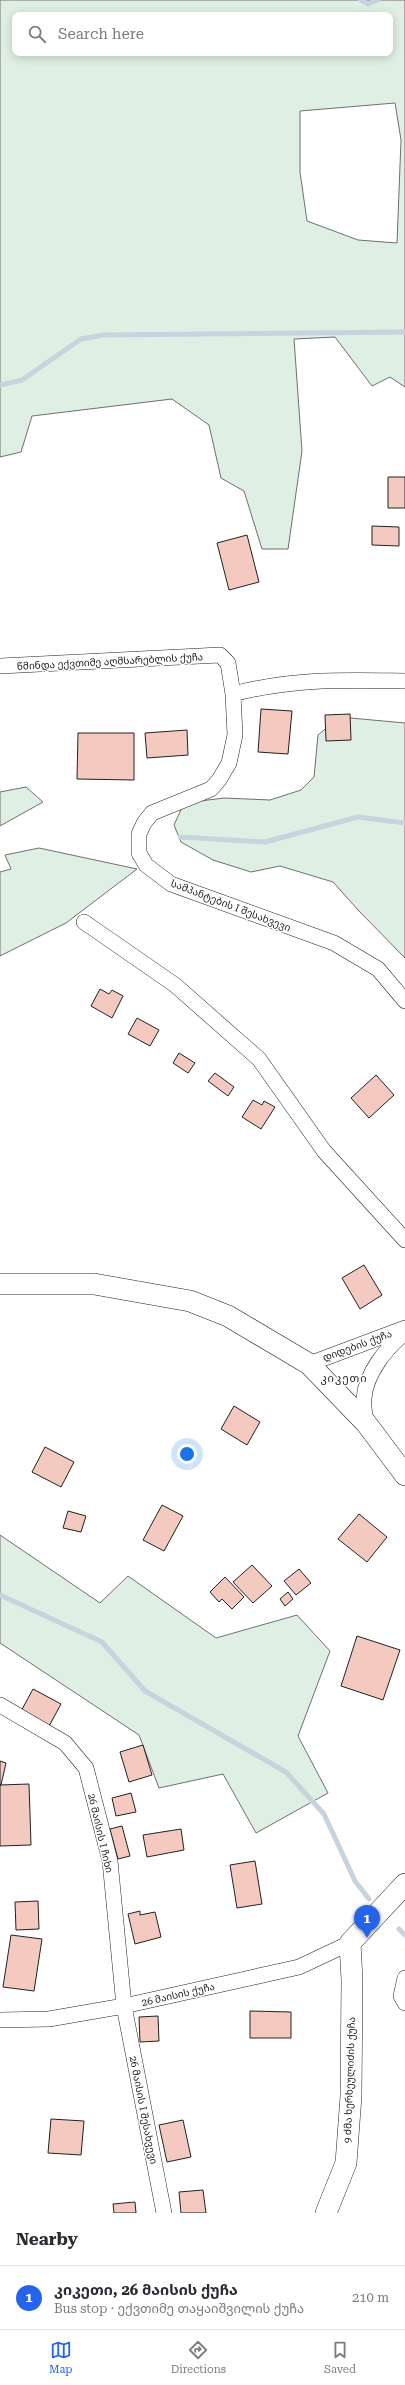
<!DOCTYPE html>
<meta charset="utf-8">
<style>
:root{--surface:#fff;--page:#f7f7f7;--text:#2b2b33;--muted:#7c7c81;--line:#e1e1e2;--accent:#2563eb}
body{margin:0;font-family:"Roboto Serif","Noto Sans Georgian",serif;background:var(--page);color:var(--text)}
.you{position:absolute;left:187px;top:1454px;width:14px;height:14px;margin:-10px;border:3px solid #fff;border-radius:50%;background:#1a73e8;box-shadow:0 0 0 6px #1a73e833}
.badge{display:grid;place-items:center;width:26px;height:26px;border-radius:50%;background:var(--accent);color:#fff;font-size:13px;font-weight:700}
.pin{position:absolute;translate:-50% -33px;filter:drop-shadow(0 1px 2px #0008)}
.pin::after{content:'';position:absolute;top:21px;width:14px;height:12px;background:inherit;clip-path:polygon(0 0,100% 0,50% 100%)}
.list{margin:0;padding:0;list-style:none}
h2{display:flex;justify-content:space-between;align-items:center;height:52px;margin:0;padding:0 16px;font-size:17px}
h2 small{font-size:13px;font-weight:400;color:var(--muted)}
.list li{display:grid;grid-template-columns:26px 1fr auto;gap:12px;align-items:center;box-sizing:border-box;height:64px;padding:0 16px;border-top:1px solid var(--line)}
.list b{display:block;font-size:15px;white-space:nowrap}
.list p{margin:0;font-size:13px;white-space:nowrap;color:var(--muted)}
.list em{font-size:13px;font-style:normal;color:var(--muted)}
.icon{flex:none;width:22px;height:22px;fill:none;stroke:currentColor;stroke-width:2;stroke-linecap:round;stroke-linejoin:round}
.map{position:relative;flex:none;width:405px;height:2213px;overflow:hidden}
.search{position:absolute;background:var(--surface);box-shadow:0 2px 10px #0003;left:12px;right:12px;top:12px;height:44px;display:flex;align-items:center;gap:10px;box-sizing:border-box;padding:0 14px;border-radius:8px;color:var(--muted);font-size:15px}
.sheet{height:116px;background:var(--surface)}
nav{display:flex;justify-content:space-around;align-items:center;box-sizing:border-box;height:56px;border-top:1px solid var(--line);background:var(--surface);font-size:11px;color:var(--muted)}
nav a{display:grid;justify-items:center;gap:2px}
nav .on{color:var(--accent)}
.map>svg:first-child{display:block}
</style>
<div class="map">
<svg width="405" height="2213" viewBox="0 0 405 2213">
<rect width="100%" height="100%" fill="#fff"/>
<!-- green -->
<path fill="#e0efe3" stroke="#6f6f6f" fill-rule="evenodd" d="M0 0H405V387L390 377 372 386 335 337 294 339 302 451 288 549H262L244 491 221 478 209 425 172 399 32 416 21 452 0 457ZM15 15H390V53H15ZM395 103 401 140 397 243 358 240 307 221 300 172V111Z
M340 717 405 723V958L359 911 333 882 280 866 251 872 213 860 181 842 174 825 184 803 224 798 270 800 301 790 314 777 318 735Z
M26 787 43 802 0 826V792Z
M39 848 137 869 66 923 0 956V872L11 869 5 855Z
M0 1535 100 1603 128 1576 216 1638 297 1615 330 1651 298 1736 328 1793 256 1833 223 1774 159 1788 139 1735 0 1643Z"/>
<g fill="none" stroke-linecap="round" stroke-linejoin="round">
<!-- stream -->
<path stroke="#c7d3dd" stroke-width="5" d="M361 0 368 4 378 0
M0 385 22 380 81 339 103 335 405 332
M180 837 265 842 358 817 405 823
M0 1595 102 1642 145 1691 286 1772 324 1814 355 1881 369 1899
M399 1929 405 1935"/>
</g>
<!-- building -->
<path fill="#f3c9c0" stroke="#222" d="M388 477H405V508H388Z
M372 526 399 527V546L372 545Z
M247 535 259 582 229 590 217 543Z
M261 709 292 711 288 754 258 752Z
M350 714 351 740 326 741 325 715Z
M187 730 188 755 147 758 145 733Z
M78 733H134V780L77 779Z
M100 989 109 994 112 990 123 996 112 1018 91 1006Z
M137 1018 159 1030 150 1046 128 1034Z
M179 1053 195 1063 188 1073 173 1063Z
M215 1073 234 1087 228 1096 208 1081Z
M376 1075 394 1095 369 1118 351 1098Z
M253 1100 262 1105 264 1101 275 1107 261 1129 242 1117Z
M364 1265 382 1295 360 1309 342 1278Z
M234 1406 260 1422 247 1445 221 1429Z
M45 1447 74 1462 61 1487 32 1472Z
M162 1505 183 1516 164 1551 143 1540Z
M68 1511 86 1516 81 1532 63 1528Z
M359 1514 387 1537 367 1562 338 1539Z
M252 1565 272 1586 253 1603 233 1582Z
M299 1569 311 1583 296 1595 284 1581Z
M225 1577 244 1597 232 1609 222 1599 219 1602 210 1592Z
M288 1592 293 1599 285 1606 280 1599Z
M357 1636 400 1650 383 1700 341 1686Z
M33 1689 61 1704 48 1728 20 1713Z
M143 1745 152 1775 129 1782 120 1752Z
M0 1761 6 1763 1 1785H0Z
M29 1784 31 1845 0 1846V1785Z
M131 1793 136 1812 116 1816 112 1798Z
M122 1826 130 1856 118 1859 110 1829Z
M181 1829 184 1850 147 1857 143 1835Z
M255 1861 262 1904 237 1908 230 1865Z
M38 1901 39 1929 16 1930 15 1902Z
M140 1911V1915L155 1912 161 1937 135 1944 128 1914Z
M11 1935 42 1939 34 1991 3 1987Z
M250 2011 291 2012V2038H250Z
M158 2016 159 2041 140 2042 139 2017Z
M51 2119 84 2121 81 2155 48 2153Z
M183 2120 191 2157 167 2162 159 2125Z
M203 2190 206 2213H181L179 2192Z
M135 2202 136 2213H114L113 2204Z"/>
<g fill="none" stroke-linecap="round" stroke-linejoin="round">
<!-- street casing -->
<g stroke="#222" stroke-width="16">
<path id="street" d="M0 666 220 655 228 663 233 694 235 735 229 763 219 780 211 789 152 813 144 823 139 834V853L146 865 171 884 334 943 378 969 405 1001
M233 694C294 678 343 680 405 681
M84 922 175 985 259 1059 324 1151 405 1240
M309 1364 405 1328
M366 1423C365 1415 363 1406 364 1398 366 1373 387 1347 405 1333
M0 1705 65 1743 86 1768 110 1861 124 2006 164 2213
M405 1978 401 1996 405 2003
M0 2020 49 2019 124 2006 299 1967 350 1943"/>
</g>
<!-- secondary casing -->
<g stroke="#222" stroke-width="22">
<path id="secondary" d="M0 1284H94L190 1301 228 1316 309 1364 366 1423 405 1475
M326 2213 346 2163 351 2096 352 1980 350 1943 405 1884"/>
</g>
<!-- street -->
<use href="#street" stroke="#fff" stroke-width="15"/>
<!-- secondary -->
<use href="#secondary" stroke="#fff" stroke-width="21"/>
</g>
<g text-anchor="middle" stroke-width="3" stroke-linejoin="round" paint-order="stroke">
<!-- street labels -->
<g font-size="10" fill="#222" stroke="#fff">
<text transform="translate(110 661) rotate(-3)" y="4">წმინდა ექვთიმე აღმსარებლის ქუჩა</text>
<text transform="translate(231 905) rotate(21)" y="4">სამპანტების I შესახვევი</text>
<text transform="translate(357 1345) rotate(-20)" y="4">დიდების ქუჩა</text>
<text transform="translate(101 1833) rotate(77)" y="4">26 მაისის I ჩიხი</text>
<text transform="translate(178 1994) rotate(-13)" y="4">26 მაისის ქუჩა</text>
<text transform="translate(349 2080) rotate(-88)" y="4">9 ძმა ხერხეულიძის ქუჩა</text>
<text transform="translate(144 2110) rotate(79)" y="4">26 მაისის I შესახვევი</text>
</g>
<!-- neighbourhood labels -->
<g font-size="11" letter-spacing="1" fill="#222" stroke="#fff">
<text x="344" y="1382">კიკეთი</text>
</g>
</g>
</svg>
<div class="you"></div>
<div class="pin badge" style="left:367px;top:1938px">1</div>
<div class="search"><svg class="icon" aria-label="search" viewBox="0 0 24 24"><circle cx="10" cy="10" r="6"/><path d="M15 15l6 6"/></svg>Search here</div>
</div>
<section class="sheet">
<h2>Nearby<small></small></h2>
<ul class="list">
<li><span class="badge">1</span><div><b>კიკეთი, 26 მაისის ქუჩა</b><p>Bus stop · ექვთიმე თაყაიშვილის ქუჩა</p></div><em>210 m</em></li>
</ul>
</section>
<nav>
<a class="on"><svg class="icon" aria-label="map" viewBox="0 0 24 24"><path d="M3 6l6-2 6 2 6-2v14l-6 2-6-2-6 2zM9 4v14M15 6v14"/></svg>Map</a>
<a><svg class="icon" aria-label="directions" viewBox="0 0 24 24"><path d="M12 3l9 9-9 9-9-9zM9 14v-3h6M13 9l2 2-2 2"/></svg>Directions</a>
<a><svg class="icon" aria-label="saved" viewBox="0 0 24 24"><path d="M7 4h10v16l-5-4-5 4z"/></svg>Saved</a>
</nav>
